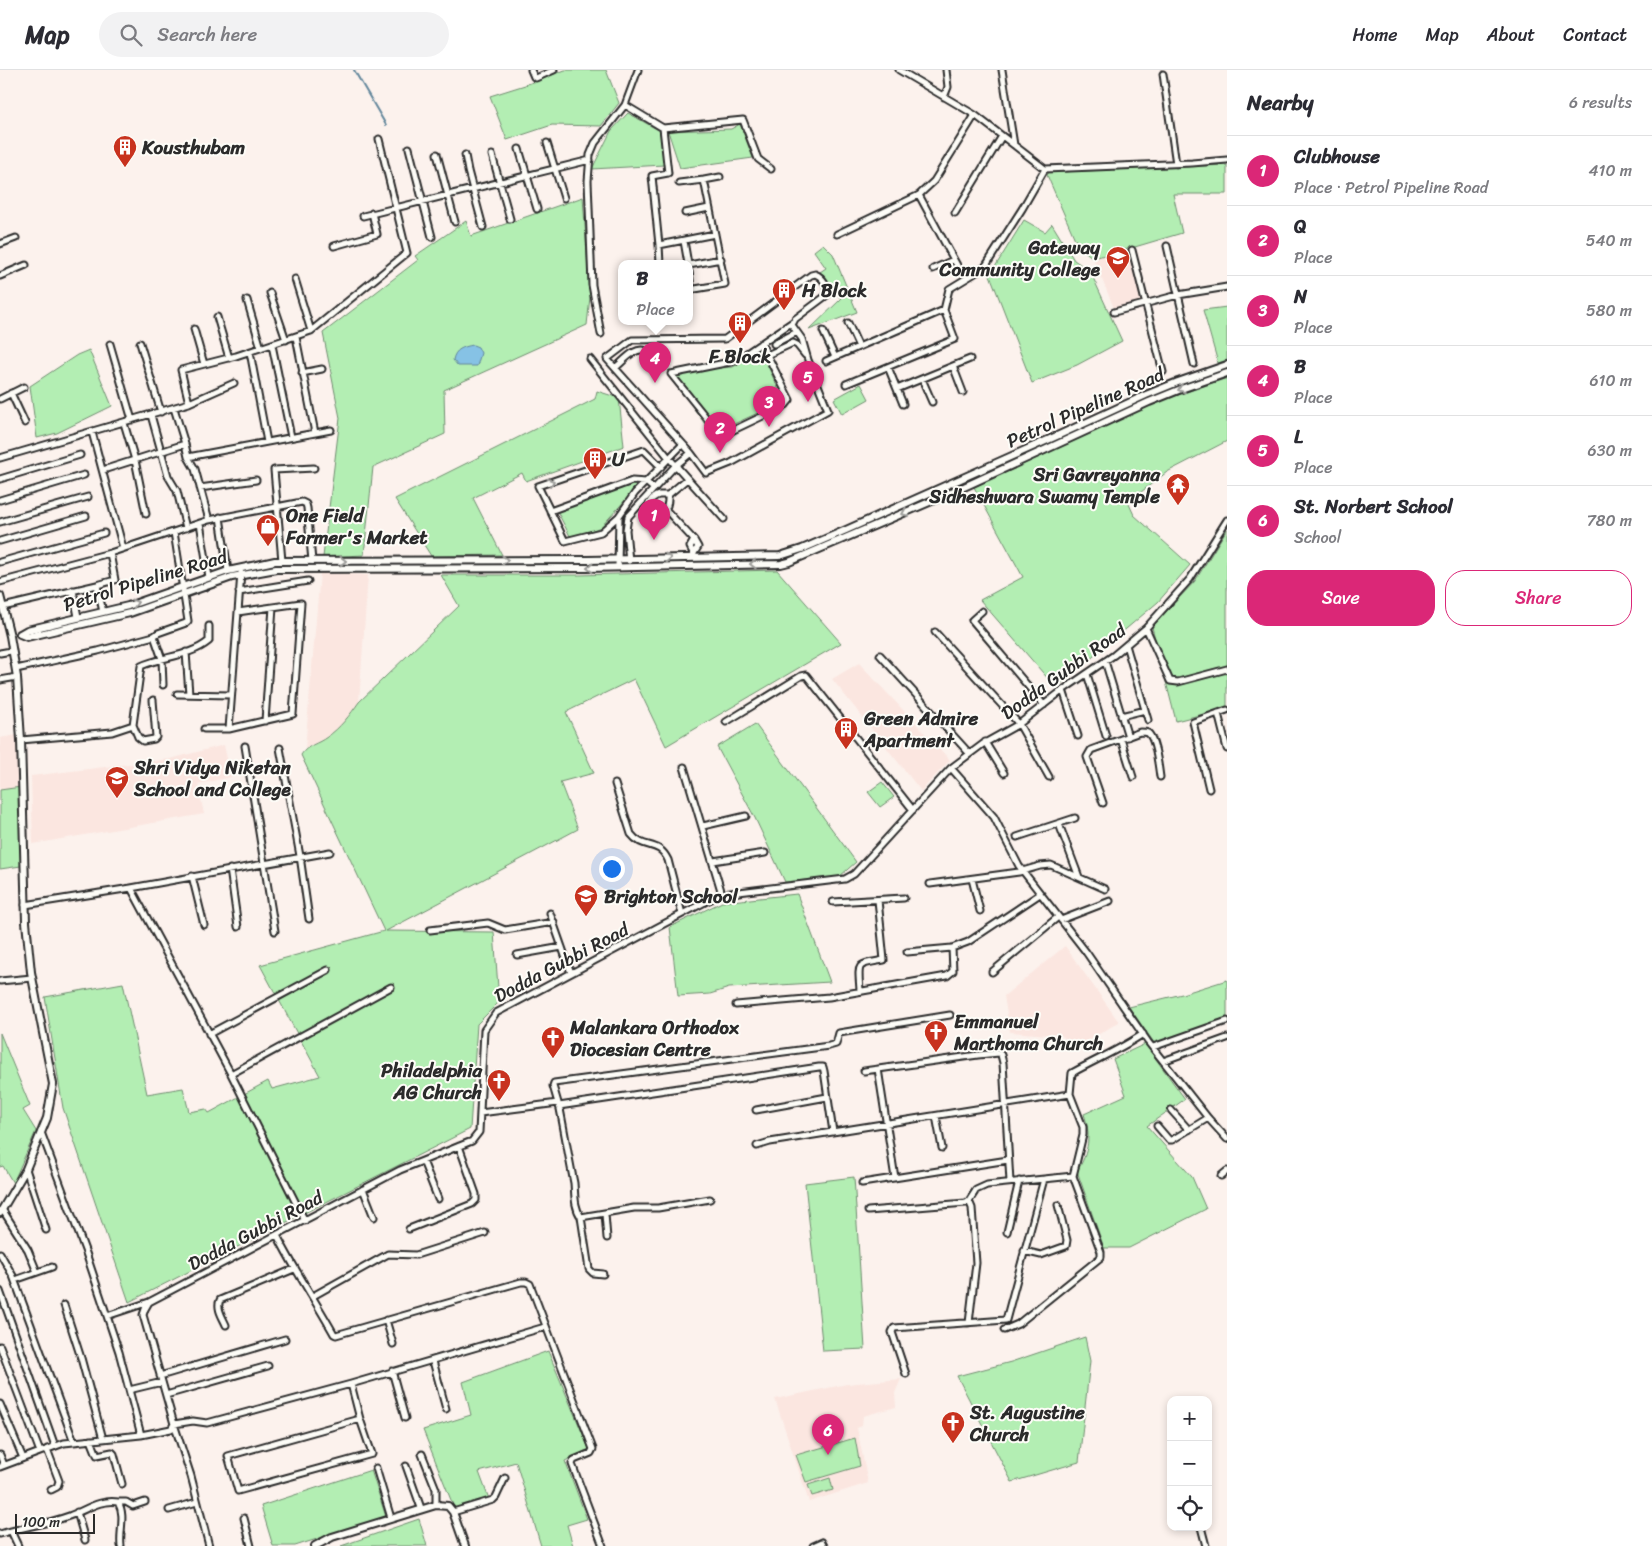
<!DOCTYPE html>
<meta charset="utf-8">
<style>
:root{--surface:#fff;--page:#f2f2f3;--text:#2b2b33;--muted:#7c7c81;--line:#e1e1e2;--accent:#db2777}
body{margin:0;font-family:Sriracha,sans-serif;background:var(--page);color:var(--text)}
.controls{position:absolute;right:15px;bottom:15px;display:grid;overflow:hidden;border-radius:10px;box-shadow:0 2px 8px #0003}
.controls button{width:45px;height:45px;display:grid;place-items:center;padding:0;border:0;border-bottom:1px solid var(--line);background:var(--surface);color:var(--text);font:25px sans-serif}
.scale{position:absolute;left:15px;bottom:12px;width:80px;box-sizing:border-box;padding-left:5px;border:2px solid #2b2b2b;border-top:0;font-size:14px;line-height:18px;white-space:nowrap;color:#2b2b2b;-webkit-text-stroke:4px #fdfcf7;paint-order:stroke}
.you{position:absolute;left:611px;top:798px;width:18px;height:18px;margin:-12px;border:4px solid #fff;border-radius:50%;background:#1a73e8;box-shadow:0 0 0 8px #1a73e833}
.badge{display:grid;place-items:center;width:32px;height:32px;border-radius:50%;background:var(--accent);color:#fff;font-size:16px;font-weight:700}
.pin{position:absolute;translate:-50% -41px;filter:drop-shadow(0 1px 2px #0008)}
.pin::after{content:'';position:absolute;top:26px;width:18px;height:15px;background:inherit;clip-path:polygon(0 0,100% 0,50% 100%)}
.popup{position:absolute;left:618px;top:190px;width:75px;height:65px;box-sizing:border-box;display:grid;place-content:center;border-radius:10px;background:var(--surface);filter:drop-shadow(0 1px 4px #0005);font-size:16px;white-space:nowrap;color:var(--muted)}
.popup b{font-size:19px;color:var(--text)}
.popup::after{content:'';position:absolute;left:50%;top:100%;margin-left:-10px;border:10px solid transparent;border-top-color:var(--surface)}
.list{margin:0;padding:0;list-style:none}
h2{display:flex;justify-content:space-between;align-items:center;height:65px;margin:0;padding:0 20px;font-size:21px}
h2 small{font-size:16px;font-weight:400;color:var(--muted)}
.list li{display:grid;grid-template-columns:32px 1fr auto;gap:15px;align-items:center;box-sizing:border-box;height:70px;padding:0 20px;border-top:1px solid var(--line)}
.list b{display:block;font-size:19px;white-space:nowrap}
.list p{margin:0;font-size:16px;white-space:nowrap;color:var(--muted)}
.list em{font-size:16px;font-style:normal;color:var(--muted)}
.actions{display:flex;gap:10px;padding:15px 20px}
.actions a{flex:1;padding:11px 0;border:1px solid var(--accent);border-radius:20px;text-align:center;font-size:18px;color:var(--accent)}
.actions .main{background:var(--accent);color:#fff}
.icon{flex:none;width:28px;height:28px;fill:none;stroke:currentColor;stroke-width:2;stroke-linecap:round;stroke-linejoin:round}
.map{position:relative;flex:none;width:1227px;height:1476px;overflow:hidden}
header{display:flex;align-items:center;gap:30px;box-sizing:border-box;height:70px;padding:0 25px;background:var(--surface);border-bottom:1px solid var(--line)}
header strong{font-size:24px}
nav{display:flex;gap:28px;margin-inline-start:auto;font-size:18px}
.search{width:350px;height:45px;background:var(--page);display:flex;align-items:center;gap:12px;box-sizing:border-box;padding:0 18px;border-radius:28px;color:var(--muted);font-size:19px}
main{display:flex}
aside{flex:1;background:var(--surface)}
.map>svg:first-child{display:block}
</style>
<header>
<strong>Map</strong>
<div class="search"><svg class="icon" aria-label="search" viewBox="0 0 24 24"><circle cx="10" cy="10" r="6"/><path d="M15 15l6 6"/></svg>Search here</div>
<nav><a>Home</a><a>Map</a><a>About</a><a>Contact</a></nav>
</header>
<main>
<div class="map">
<svg width="1227" height="1476" viewBox="0 0 1227 1476">
<rect width="100%" height="100%" fill="#fcf2ed"/>
<filter id="ink" filterUnits="userSpaceOnUse"><feTurbulence type="fractalNoise" baseFrequency=".02" numOctaves="2"/><feDisplacementMap in="SourceGraphic" scale="10" xChannelSelector="R" yChannelSelector="G"/><feConvolveMatrix kernelMatrix="1 2 1 2 8 2 1 2 1" color-interpolation-filters="sRGB"/></filter>
<g filter="url(#ink)">
<!-- built -->
<path fill="#fbe6e0" d="M1127 179 1141 231 1114 238 1093 188Z
M320 503 368 505 359 632 347 650 327 668 305 679Z
M859 593 950 690 921 721 832 609Z
M17 665 21 717 0 720V668Z
M224 675 231 707 198 714 204 744 33 774 31 706 170 689Z
M1065 876 1119 952 1078 977 1062 966 1010 962 1004 926Z
M901 1309 895 1323 896 1337 863 1346 862 1356 857 1358 868 1413 809 1432 775 1329 847 1314Z"/>
<!-- green -->
<path fill="#b3eeb3" stroke="#6f8c6f" d="M565 0H606L619 33 601 56 552 55 507 70 490 26 525 15Z
M628 43 660 61 664 95 592 99 611 61Z
M740 54 753 88 680 98 668 61 731 59Z
M1227 95V124H1173L1182 163 1128 179 1093 188 1078 176 1047 105 1050 101 1060 102Z
M583 127 590 227 587 255 444 320 445 364 373 397 364 485 323 487 340 348 323 263 418 190 415 186 466 151 471 166Z
M1024 150 1045 162 1052 154 1074 190 1090 201 1122 271 1077 295 1032 313 990 205Z
M823 174 833 184 857 242 809 260 841 229 820 202 826 198 814 181Z
M1227 237V290L1218 293 1203 240Z
M760 279 784 331 712 364 668 302 733 297Z
M89 280 112 336 57 363 37 368 30 316 77 285Z
M1227 308V371L1167 402 1128 432 1134 445 1190 495 1158 532 1056 618 980 530 1023 507 974 417 1158 332Z
M861 314 869 329 842 344 834 329Z
M597 321 619 328 624 376 526 411 522 403 473 428 502 485 431 486 395 429 595 329Z
M633 412 637 417 601 457 571 468 556 439Z
M1227 459V638L1176 651 1152 557 1195 511Z
M777 500 841 573 666 676 634 609 566 642 594 703 560 712 578 759 386 861 494 862 499 932 477 954 470 1059 129 1232 63 1038 45 927 123 913 147 1024 183 1018 189 1042 206 1039 209 1043 268 1011 272 1019 320 1006 260 895 384 861 301 685C307 675 318 674 327 667 340 658 350 645 359 632L459 536 441 505H578Z
M755 654 856 792 839 807 785 812 755 748 717 677Z
M882 712 894 727 880 737 868 722Z
M21 717V796L0 799V720Z
M797 824 830 912 729 918 710 924 678 926 670 857 722 832Z
M1227 910V950L1155 974 1129 937 1182 924Z
M0 963 30 1036 23 1040 36 1061 13 1113 3 1096 0 1097Z
M1145 974 1185 1029 1147 1056 1192 1107 1206 1139 1129 1178H1104L1077 1101C1089 1083 1091 1064 1084 1044L1126 1025 1113 989Z
M854 1107 865 1279 823 1281 805 1113Z
M1085 1267 1090 1291 1079 1392 1012 1412 957 1306 1011 1292Z
M548 1281 589 1379 565 1391 587 1449 567 1455 573 1476H541L516 1392 479 1402 489 1429 455 1440 423 1360 471 1345 463 1312Z
M855 1368 860 1396 806 1412 796 1385Z
M371 1400 386 1447 295 1476H273L261 1436Z
M830 1408 833 1420 812 1426 808 1415Z
M419 1449 427 1476H341Z"/>
<!-- water -->
<path fill="#86c2e5" stroke="#62869b" d="M473 275 478 277 481 283 477 296H458L453 290C455 279 463 277 473 275Z"/>
<g fill="none" stroke-linecap="round" stroke-linejoin="round">
<!-- stream -->
<path stroke="#62869b" stroke-width="2" d="M354 0 386 55"/>
<!-- minor casing -->
<g stroke="#2b2b2b" stroke-width="9">
<path id="minor" d="M531 0 534 7 536 8 554 0
M899 0 975 45 1045 99 1192 93 1227 90
M1002 0 1014 75
M1163 4 1176 94
M944 27 948 17 946 0
M625 35 663 58 743 50 758 89 771 99
M547 73 564 128
M409 78 432 167
M519 79 537 139
M437 84 455 152
M465 85 468 101 483 157
M492 85 510 149
M679 113 704 110
M919 125 960 201
M685 143 709 138
M955 143 1002 66
M363 146 590 90
M837 164 919 125 934 111 975 45
M684 171 688 194
M0 174 16 168
M659 175 652 106 668 103 663 58
M334 176 377 164 372 143
M1167 176 1194 294
M1132 180 1163 302
M660 194 659 175 715 164
M689 195 721 189
M933 199 953 190
M689 202 691 219
M815 204C823 207 829 217 827 225L795 249 792 255 802 269 808 290 828 340 731 393 706 403 691 383 607 289 632 270 725 269 811 205Z
M0 206 26 195
M295 209 311 261 407 183 379 69
M689 220 725 214 704 110 720 107
M270 223 286 270
M247 230 261 278
M1114 242 1178 225 1227 217
M217 247 229 288
M848 253 859 277
M194 259 204 294
M823 261 835 287
M601 264 592 215 588 111 590 85 595 73 625 35 638 0
M296 267 315 363
M140 273 161 342
M761 273 790 330 786 335 721 366 671 304 735 291 794 251
M110 274 132 350
M774 274 797 262
M272 275 291 367
M250 282 267 372
M767 285 793 273 797 275 805 285
M590 289 669 388 724 449
M826 291 944 240
M953 296 963 322
M888 297 903 334
M615 298C624 291 635 276 646 281
M302 303 322 299
M922 309 932 332
M846 314 955 269 944 240 949 219 985 197 1022 139 1045 99
M897 319 970 289
M11 323 25 353
M0 329 24 317
M189 333 234 313
M174 338 185 374
M151 345 168 406 177 421 186 458
M124 353 135 390 146 444
M92 362 123 478
M188 387 331 360
M0 388 189 333 181 300 236 286 311 261
M103 400 185 374 188 387 195 399 209 450
M0 409 80 385
M200 418 256 410
M668 425C669 438 662 451 648 446 644 438 651 427 659 425 661 425 667 425 668 425L687 409
M0 430 84 405
M666 440 694 470 698 477 694 483
M550 441 632 411 646 412 654 419
M619 446 601 462 565 471 538 416 644 380 661 397
M220 447 228 501
M0 452 88 427
M200 453 209 507
M0 471 86 446
M694 485 690 477 694 470
M282 491 274 400 314 398
M629 491 626 460 628 447 675 396 691 383
M0 492 104 463
M618 497 619 446 635 423 683 374
M0 512 110 483 209 450 302 432 306 434 307 438 312 491
M97 515 103 542
M73 520 78 547
M239 522 308 511
M3 537 97 515 115 510 110 483
M982 541 972 550 1044 635
M1146 558 1170 611 1178 612 1227 599
M935 562 1019 654 1049 707
M154 566 162 589 163 615
M1126 575 1148 650
M186 582 189 624
M0 583 11 581
M880 585 969 683
M1105 591 1128 667
M16 599 98 581 154 566 158 563 186 553 188 551 174 462
M1087 604 1106 666
M0 610 17 607
M1063 620 1078 666
M177 624 231 625
M1218 643 1227 679
M1121 646 1145 640
M265 651 273 537
M726 652 801 606 806 605 913 740
M133 655 138 667 143 671 154 669 156 667 153 630
M204 659H229L293 644 301 533 238 542
M229 659 241 503
M1121 669 1133 707
M21 670 112 662 133 655 141 596C162 586 190 587 209 571V556
M985 672 1004 703
M245 676 275 861
M280 678 300 786 309 849
M684 697 722 824
M951 698 994 747 1019 796 1086 882 1148 972 1208 1048 1227 1069
M615 714 631 764C644 781 658 769 668 790L682 844
M1209 719 1193 652 1227 640
M1103 733 1087 687 1091 680 1140 662C1142 662 1146 662 1148 663 1155 668 1159 699 1160 707
M1059 754 1079 807
M703 756 746 746
M1017 767 1075 748
M713 791 765 783
M230 799 238 857
M192 806 204 855
M972 809 980 841
M930 814 1019 802 1040 796 1051 795 1105 819
M131 818 230 1002 305 1151
M833 832 904 828
M25 835 131 818 330 782
M550 843 571 903
M1061 850 1110 831
M430 860 488 853 505 860 554 852
M907 882 952 878
M517 885 562 877
M992 902 1058 847
M0 911 32 908
M860 920C858 892 856 895 884 890L878 830
M736 935 829 927 947 906 953 901 952 878 968 872 1040 824
M209 964 328 900
M1153 977 1227 951
M1163 991 1227 968
M878 999 895 1108
M864 1001 978 985 999 983 1001 985 1003 993 1010 1112
M231 1004 391 917
M558 1033 553 1016 554 1013 829 976 836 974 839 963 950 945
M559 1036 819 997H823L824 1001 833 1062
M756 1040 827 1027
M1171 1040 1189 1060
M480 1043 558 1033 560 1039C565 1064 569 1089 574 1113 575 1125 574 1137 581 1147L634 1138H658L710 1129
M936 1046 942 1078
M1157 1056 1169 1070H1172L1208 1048
M41 1062 86 1183 119 1282 141 1365
M757 1076 770 1072 1070 1024
M423 1091 438 1129
M26 1099 46 1160
M1221 1106 1227 1101
M862 1113 1008 1090
M363 1119 374 1147
M2 1139 28 1180 37 1202
M868 1141 966 1133 969 1131 976 1120 987 1115 1073 1106
M605 1144 607 1168
M581 1147 589 1199 593 1203 603 1204
M409 1159 472 1134 476 1130V1124L459 1076
M1007 1162 1019 1111
M277 1165C294 1199 315 1230 334 1264L336 1265 521 1212H526L530 1214 593 1379 591 1383 574 1390 572 1394 603 1476
M1024 1181 1041 1185 1066 1176 1067 1170 1058 1135
M0 1183 13 1206 74 1372
M15 1210 52 1197
M0 1221 55 1376
M313 1226 388 1184 416 1185 485 1163
M64 1235 81 1288 103 1369
M107 1246 149 1232
M386 1250 393 1274
M969 1253 976 1193 972 1138 969 1131
M226 1255C223 1248 216 1238 220 1230L294 1199
M1004 1260 1018 1254 1101 1187V1182L1073 1106 1083 1065V1057L1070 1024 1072 1003C1095 990 1121 979 1143 964
M0 1276 40 1382
M433 1291 446 1339
M392 1301 405 1348
M906 1304 892 1262 894 1258 1006 1250 1044 1109
M160 1306 285 1269
M351 1314 360 1349 372 1384 238 1421 228 1386 360 1349
M129 1320 162 1312
M166 1325 268 1296
M0 1334 23 1388
M91 1370 97 1385 112 1382 114 1384 122 1414
M47 1379 59 1411 57 1417 51 1420
M422 1384 436 1419V1435
M0 1385 4 1395
M406 1396 421 1438
M0 1397 64 1373 141 1365 171 1359 174 1354 143 1245 145 1239 149 1232 400 1100 472 1071 479 1062 484 960 496 943 705 832 722 824 845 809 854 804 951 698 983 674 1019 654 1063 620 1114 585 1146 558 1190 509 1227 450
M376 1398 391 1448
M118 1432H126L133 1436 145 1432
M169 1440 197 1432
M77 1442 85 1470
M453 1442 493 1430 496 1427 505 1408
M244 1448 251 1476
M1201 1457 1206 1476
M11 1461 18 1476
M0 1464C23 1457 47 1454 69 1446 86 1440 100 1429 118 1432 126 1446 119 1461 121 1476
M209 1476 191 1406 174 1354 193 1351 207 1353 351 1314 545 1257
M813 1476 822 1472 824 1476"/>
</g>
<!-- major casing -->
<g stroke="#2b2b2b" stroke-width="10">
<path id="major" d="M0 526 10 566 17 607 21 670 26 852 31 902 53 1014 47 1048 26 1099 0 1143
M20 564 27 560 128 536 228 501 275 491 588 490 780 486 802 479 846 460 1059 365 1146 325 1178 312 1227 295
M20 564 27 567 130 543 232 507 276 499 588 498 781 494 789 492 953 422 1149 332 1181 319 1227 303
M315 1476 332 1467 436 1435 448 1436 453 1442 465 1476"/>
</g>
<!-- minor -->
<use href="#minor" stroke="#fdfcf7" stroke-width="5"/>
<!-- major -->
<use href="#major" stroke="#fdfcf7" stroke-width="6"/>
</g>
<!-- one-way arrows -->
<defs><path id="oneway-chevron" d="M-2-3.5L2.5 0L-2 3.5" fill="none" stroke-width="1.6" stroke-linecap="round" stroke-linejoin="round" transform="scale(1.25)"/></defs>
<g stroke="#9e9e9b">
<use href="#oneway-chevron" transform="translate(1181 319) rotate(159)"/>
<use href="#oneway-chevron" transform="translate(551 412) rotate(-19)"/>
<use href="#oneway-chevron" transform="translate(905 443) rotate(156)"/>
<use href="#oneway-chevron" transform="translate(668 488) rotate(-1)"/>
<use href="#oneway-chevron" transform="translate(505 490)"/>
<use href="#oneway-chevron" transform="translate(343 491)"/>
<use href="#oneway-chevron" transform="translate(753 494) rotate(179)"/>
<use href="#oneway-chevron" transform="translate(590 498) rotate(179)"/>
<use href="#oneway-chevron" transform="translate(135 533) rotate(-17)"/>
</g>
</g>
<!-- icons -->
<defs>
<g id="building-pin" transform="scale(1.25)"><path d="M0 17L-7.5 6A9.5 9.5 0 1 1 7.5 6Z" fill="#c8321e" stroke="#fdfcf7"/><path d="M-4-6H4V6H1V3H-1V6H-4ZM-2.5-4.3h1.7v1.8h-1.7ZM.8-4.3h1.7v1.8H.8ZM-2.5-1h1.7V.8h-1.7ZM.8-1h1.7V.8H.8Z" fill="#fff"/></g>
<g id="university-pin" transform="scale(1.25)"><path d="M0 17L-7.5 6A9.5 9.5 0 1 1 7.5 6Z" fill="#c8321e" stroke="#fdfcf7"/><path d="M0-5L7-2L0 1L-7-2ZM-4 1L0 2.5L4 1V4Q0 6-4 4Z" fill="#fff"/></g>
<g id="temple-pin" transform="scale(1.25)"><path d="M0 17L-7.5 6A9.5 9.5 0 1 1 7.5 6Z" fill="#c8321e" stroke="#fdfcf7"/><path d="M0-6L5-2H3V0L6.5 2.5H4V6H1.5V3h-3V6H-4V2.5H-6.5L-3 0V-2H-5Z" fill="#fff"/></g>
<g id="shop-pin" transform="scale(1.25)"><path d="M0 17L-7.5 6A9.5 9.5 0 1 1 7.5 6Z" fill="#c8321e" stroke="#fdfcf7"/><path d="M-5-2.5h2.3a2.7 3.5 0 0 1 5.4 0H5L5.5 6h-11ZM-1.5-2.5h3a1.5 2.3 0 0 0-3 0Z" fill="#fff"/></g>
<g id="school-pin" transform="scale(1.25)"><path d="M0 17L-7.5 6A9.5 9.5 0 1 1 7.5 6Z" fill="#c8321e" stroke="#fdfcf7"/><path d="M0-5L7-2L0 1L-7-2ZM-4 1L0 2.5L4 1V4Q0 6-4 4Z" fill="#fff"/></g>
<g id="church-pin" transform="scale(1.25)"><path d="M0 17L-7.5 6A9.5 9.5 0 1 1 7.5 6Z" fill="#c8321e" stroke="#fdfcf7"/><path d="M-1.2-6h2.4v3.5h3.3v2.4h-3.3V6h-2.4V-.1h-3.3v-2.4h3.3Z" fill="#fff"/></g>
</defs>
<g fill-rule="evenodd">
<use href="#building-pin" x="125" y="77"/>
<use href="#university-pin" x="1118" y="188"/>
<use href="#building-pin" x="784" y="220"/>
<use href="#building-pin" x="740" y="253"/>
<use href="#building-pin" x="595" y="389"/>
<use href="#temple-pin" x="1178" y="415"/>
<use href="#shop-pin" x="268" y="456"/>
<use href="#building-pin" x="846" y="659"/>
<use href="#university-pin" x="117" y="708"/>
<use href="#school-pin" x="586" y="826"/>
<use href="#church-pin" x="936" y="962"/>
<use href="#church-pin" x="553" y="968"/>
<use href="#church-pin" x="499" y="1011"/>
<use href="#church-pin" x="953" y="1353"/>
</g>
<g text-anchor="middle" stroke-width="4" stroke-linejoin="round" paint-order="stroke">
<!-- poi labels -->
<g font-size="19" font-weight="bold" fill="#2b2b2b" stroke="#fdfcf7" text-anchor="start">
<text x="142" y="84">Kousthubam</text>
<text x="1100" y="184" text-anchor="end">Gateway<tspan x="1100" dy="22">Community College</tspan></text>
<text x="802" y="227">H Block</text>
<text x="740" y="293" text-anchor="middle">F Block</text>
<text x="612" y="396">U</text>
<text x="1160" y="411" text-anchor="end">Sri Gavreyanna<tspan x="1160" dy="22">Sidheshwara Swamy Temple</tspan></text>
<text x="286" y="452">One Field<tspan x="286" dy="22">Farmer's Market</tspan></text>
<text x="864" y="655">Green Admire<tspan x="864" dy="22">Apartment</tspan></text>
<text x="134" y="704">Shri Vidya Niketan<tspan x="134" dy="22">School and College</tspan></text>
<text x="604" y="833">Brighton School</text>
<text x="954" y="958">Emmanuel<tspan x="954" dy="22">Marthoma Church</tspan></text>
<text x="570" y="964">Malankara Orthodox<tspan x="570" dy="22">Diocesian Centre</tspan></text>
<text x="482" y="1007" text-anchor="end">Philadelphia<tspan x="482" dy="22">AG Church</tspan></text>
<text x="970" y="1349">St. Augustine<tspan x="970" dy="22">Church</tspan></text>
</g>
<!-- street labels -->
<g font-size="19" fill="#2b2b2b" stroke="#fdfcf7">
<text transform="translate(1085 337) rotate(-24)" y="7">Petrol Pipeline Road</text>
<text transform="translate(145 510) rotate(-17)" y="7">Petrol Pipeline Road</text>
<text transform="translate(1063 601) rotate(-36)" y="7">Dodda Gubbi Road</text>
<text transform="translate(561 892) rotate(-28)" y="7">Dodda Gubbi Road</text>
<text transform="translate(255 1160) rotate(-28)" y="7">Dodda Gubbi Road</text>
</g>
</g>
</svg>
<div class="controls">
<button>+</button>
<button>−</button>
<button><svg class="icon" aria-label="locate" viewBox="0 0 24 24"><circle cx="12" cy="12" r="6"/><path d="M12 2v4M12 18v4M2 12h4M18 12h4"/></svg></button>
</div>
<div class="scale">100 m</div>
<div class="you"></div>
<div class="pin badge" style="left:654px;top:470px">1</div>
<div class="pin badge" style="left:720px;top:383px">2</div>
<div class="pin badge" style="left:769px;top:357px">3</div>
<div class="pin badge" style="left:655px;top:313px">4</div>
<div class="popup"><b>B</b>Place</div>
<div class="pin badge" style="left:808px;top:332px">5</div>
<div class="pin badge" style="left:828px;top:1385px">6</div>
</div>
<aside>
<h2>Nearby<small>6 results</small></h2>
<ul class="list">
<li><span class="badge">1</span><div><b>Clubhouse</b><p>Place · Petrol Pipeline Road</p></div><em>410 m</em></li>
<li><span class="badge">2</span><div><b>Q</b><p>Place</p></div><em>540 m</em></li>
<li><span class="badge">3</span><div><b>N</b><p>Place</p></div><em>580 m</em></li>
<li><span class="badge">4</span><div><b>B</b><p>Place</p></div><em>610 m</em></li>
<li><span class="badge">5</span><div><b>L</b><p>Place</p></div><em>630 m</em></li>
<li><span class="badge">6</span><div><b>St. Norbert School</b><p>School</p></div><em>780 m</em></li>
</ul>
<div class="actions"><a class="main">Save</a><a>Share</a></div>
</aside>
</main>
